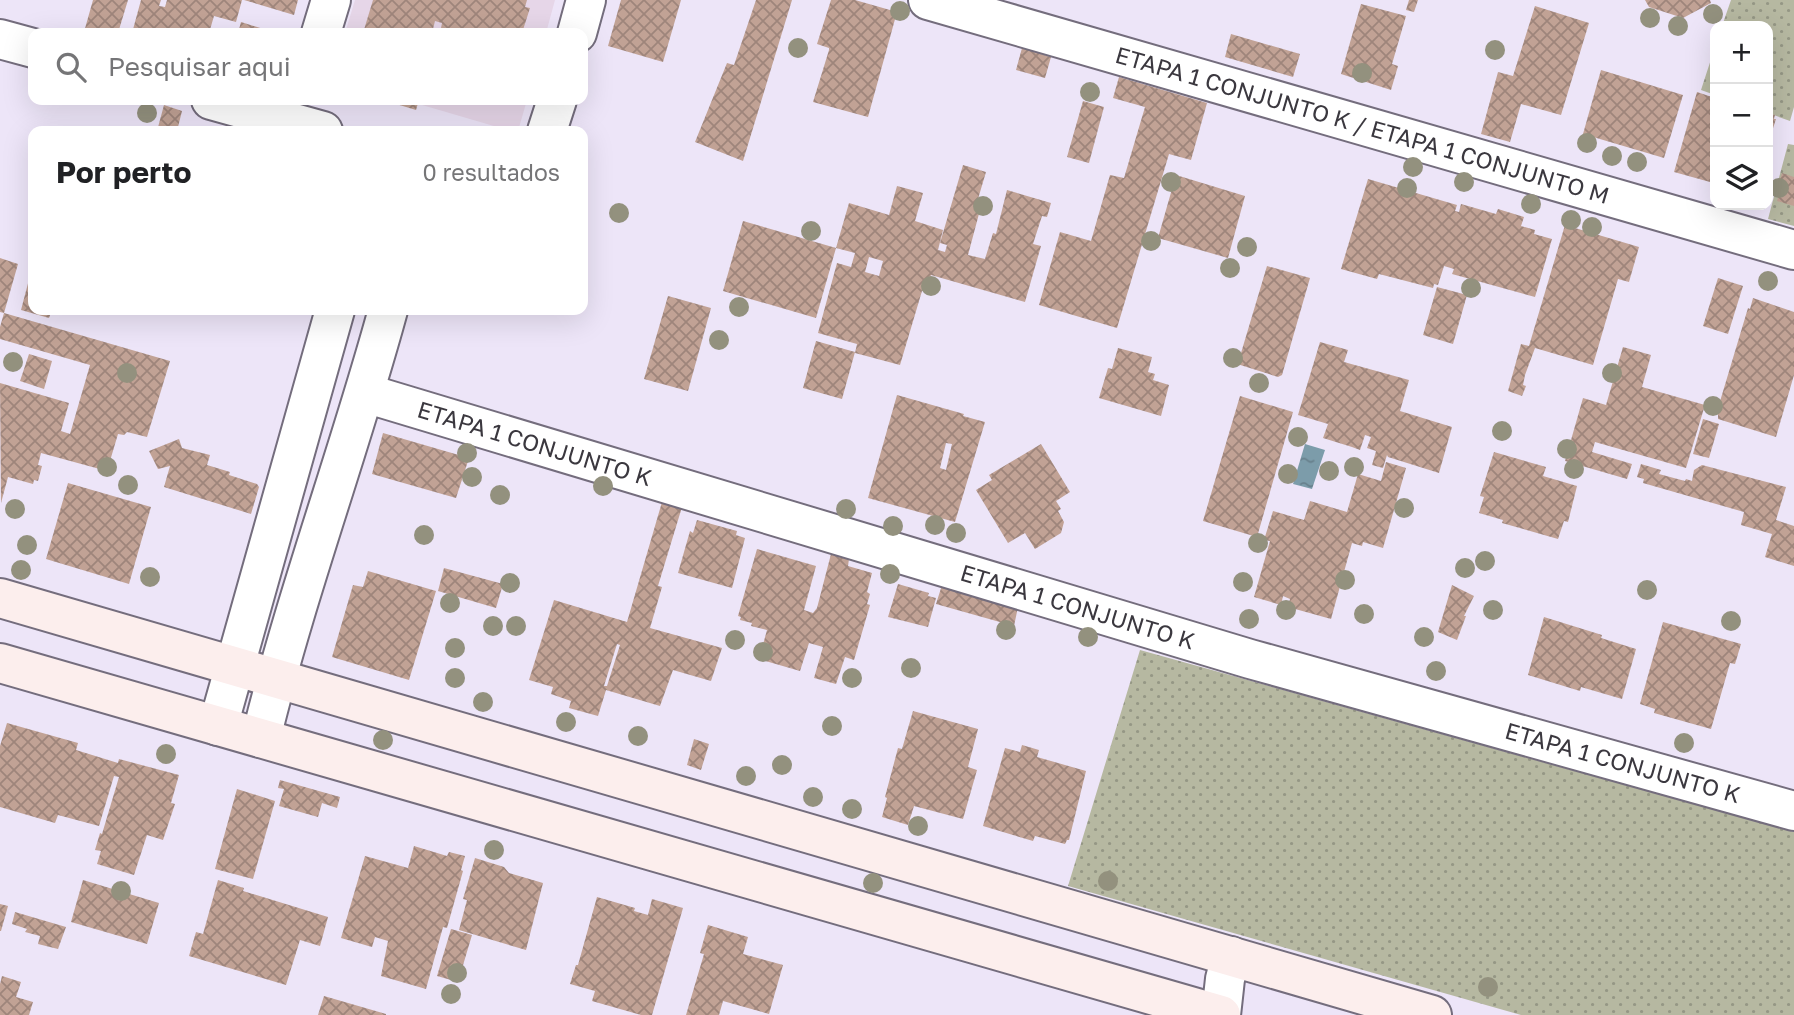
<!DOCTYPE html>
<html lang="pt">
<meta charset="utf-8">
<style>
:root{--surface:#fff;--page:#f2f2f2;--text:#202124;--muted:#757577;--line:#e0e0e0}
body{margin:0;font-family:"Golos Text",sans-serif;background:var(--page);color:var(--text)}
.controls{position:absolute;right:21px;top:21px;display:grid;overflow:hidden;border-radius:14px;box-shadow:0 7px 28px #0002}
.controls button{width:63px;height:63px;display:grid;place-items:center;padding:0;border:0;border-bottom:2px solid var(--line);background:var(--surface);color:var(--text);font:35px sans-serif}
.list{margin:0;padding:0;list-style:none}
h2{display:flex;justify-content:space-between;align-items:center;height:91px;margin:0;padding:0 28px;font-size:30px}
h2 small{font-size:23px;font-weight:400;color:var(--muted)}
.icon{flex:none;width:38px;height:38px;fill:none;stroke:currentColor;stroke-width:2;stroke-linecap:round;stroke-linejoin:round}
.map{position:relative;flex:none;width:1794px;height:1015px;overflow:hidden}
.search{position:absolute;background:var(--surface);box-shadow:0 7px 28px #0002;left:28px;top:28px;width:560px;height:77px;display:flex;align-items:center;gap:18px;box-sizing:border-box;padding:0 24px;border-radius:14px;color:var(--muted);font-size:26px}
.panel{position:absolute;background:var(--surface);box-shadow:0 7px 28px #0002;left:28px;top:126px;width:560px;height:189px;border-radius:14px}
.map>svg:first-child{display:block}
</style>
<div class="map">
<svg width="1794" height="1015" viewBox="0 0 1794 1015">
<defs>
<pattern id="grass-dots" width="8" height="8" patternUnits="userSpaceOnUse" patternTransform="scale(1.75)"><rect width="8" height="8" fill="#b6b8a1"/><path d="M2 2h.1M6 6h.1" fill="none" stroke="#959785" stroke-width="1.8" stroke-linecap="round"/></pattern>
<pattern id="water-ripples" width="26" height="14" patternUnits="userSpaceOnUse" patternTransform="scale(1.75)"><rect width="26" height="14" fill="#7c9caa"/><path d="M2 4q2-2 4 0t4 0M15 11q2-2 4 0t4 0" fill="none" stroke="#67808c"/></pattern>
<pattern id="building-cross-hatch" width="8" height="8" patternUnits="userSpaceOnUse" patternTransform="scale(1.75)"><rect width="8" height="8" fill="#c1a295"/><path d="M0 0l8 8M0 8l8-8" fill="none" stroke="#9e857b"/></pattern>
</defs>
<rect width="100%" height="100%" fill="#ede5f8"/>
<!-- commercial -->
<path fill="#e6d6e8" d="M355 0H555L546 33H345Z
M405 100H527L518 131H511Z"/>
<!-- grass -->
<path fill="url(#grass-dots)" d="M1731 0H1794V107L1790 121 1768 113V26H1722Z
M1715 47V95L1701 90Z
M1788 144 1794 145V226L1768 219Z
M1140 650 1794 832V1015H1521L1068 886Z"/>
<!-- water -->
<path fill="url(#water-ripples)" d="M1305 444 1325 450 1312 489 1293 484Z"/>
<!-- building -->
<path fill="url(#building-cross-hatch)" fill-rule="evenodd" d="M93 0H128L118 33 84 32Z
M141 0H161L159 6 165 7 167 0H242L236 22 214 16 209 33H132Z
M244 0H298L294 15Z
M373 0H527L525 7 530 8 522 33H489L483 30 482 33H440L442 23 435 21 432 33H363Z
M621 0H681L663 62 608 46Z
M756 0H792L743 161 695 142 727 63 734 65Z
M831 0H855L897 12 868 117 813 102 829 50V48L817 44Z
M1409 0H1418L1414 12 1406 10Z
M1645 0H1710L1711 3 1683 18 1649 7Z
M1361 4 1406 16 1392 64 1398 66 1391 90 1341 74Z
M1535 6 1589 23 1561 115 1521 104 1510 142 1481 134 1498 72 1513 76Z
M241 22 276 33H238Z
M1231 34 1300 54 1293 77 1225 57Z
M1022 48 1051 57 1045 78 1016 70Z
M1601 70 1683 95 1664 158 1583 134Z
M1119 77 1207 103 1191 160 1169 154 1117 328 1039 305 1060 232 1091 241 1110 175 1124 178 1145 107 1113 98Z
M1697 92 1715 98V180L1711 179 1710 182 1674 172Z
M383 100H419L416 110Z
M1083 101 1104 107 1089 163 1067 157Z
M164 105 182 111 178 127 182 128V126L198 131H157Z
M1768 113 1775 115 1774 119H1776L1768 144Z
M963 165 986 172 975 209 980 210 968 255 985 259 993 233 996 234 1007 190 1051 203 1047 217 1042 216 1033 244 1041 246 1025 302 931 275 926 291H922L900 365 855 353 857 344 818 333 837 263 851 267 855 253 836 248 849 203 889 215 897 186 923 193 915 221 943 230 938 250 945 252 947 245 940 243ZM869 257 883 261 879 276 865 272Z
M1782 173 1794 177V206L1777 201 1782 184 1779 183Z
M1176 175 1245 196 1228 258 1158 238Z
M1368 179 1457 205 1455 211 1459 212 1461 204 1496 214 1498 209 1524 217 1521 226 1535 230 1534 234 1552 239 1535 297 1452 274 1454 269 1444 266 1438 285 1434 284 1433 288 1379 274 1377 279 1341 269Z
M743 221 836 248 816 318 723 291Z
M1565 225 1639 247 1629 282 1618 279 1593 365 1535 348 1525 375 1523 385 1526 386 1522 396 1508 391 1521 344 1529 346Z
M0 258 18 264 4 313 170 361 147 437 127 432 124 435 118 434 107 471 41 453 38 465 42 466 38 481 34 480 33 484 8 477 1 503 0 383 69 403 61 431 70 434 90 365 0 339V327L4 313 0 312Z
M1267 266 1310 278 1282 375 1278 377 1234 363 1233 360 1235 352 1241 353Z
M32 268 33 310H52L49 318 21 310Z
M1718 278 1743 286 1728 334 1703 326Z
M1437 287 1467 295 1453 344 1423 335Z
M668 296 711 308 688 391 644 379Z
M1753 298 1794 312V375L1776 437 1718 419V408L1748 308 1750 309Z
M816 341 855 352 842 399 803 388Z
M1320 342 1348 350 1344 362 1409 380 1400 411 1452 427 1439 473 1388 457 1387 455 1383 468 1372 465 1376 451 1367 448 1371 437 1365 435 1360 450 1352 447 1323 438 1328 424 1298 415Z
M1623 347 1651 355 1642 387 1705 405 1686 468 1595 442 1592 452 1632 464 1627 479 1565 461 1583 398 1606 405Z
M1118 348 1152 357 1148 372 1155 374 1153 380 1169 385 1161 416 1099 398 1108 368 1112 369Z
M29 354 52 361 44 389 20 381Z
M897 395 964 414 963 416 985 422 955 522 868 498ZM946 443 952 444 946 470 940 468Z
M1240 396 1293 412 1257 537 1203 521Z
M1703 419 1719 424 1709 458 1693 454Z
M383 433 469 458 456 498 372 474Z
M179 439 182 448 210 455 207 465 230 472 229 475 257 484 259 487 251 514 164 487 170 466 158 469 149 451Z
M1041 444 1070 492 1056 501 1061 509 1058 511 1064 522 1061 533 1035 549 1025 533 1008 543 976 490 992 480 989 475Z
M1494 452 1546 467 1543 476 1577 486 1568 522 1564 521 1558 539 1502 523 1503 520 1479 513 1484 497 1480 496Z
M1386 462 1406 468 1383 548 1363 542 1362 546 1352 543 1331 619 1288 607 1290 599 1283 596 1281 605 1254 597 1270 541 1264 540 1273 511 1304 520 1310 501 1347 512 1358 474 1381 481Z
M1641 464 1661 470 1659 474 1685 481 1686 479 1692 481 1694 470 1702 465 1786 487 1776 520 1794 526V566L1765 557 1772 534 1741 525 1744 512 1643 483 1644 479 1637 477Z
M68 483 151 507 129 584 46 559Z
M662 502 682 507 658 586 662 587 650 628 722 648 711 681 673 670 660 706 606 690 598 716 569 708 571 701 551 694 553 687 529 680 554 600 627 622ZM617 644 620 645 607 686H604Z
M697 520 737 531 736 535 745 538 732 588 678 573 690 531 693 533Z
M757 549 816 566 804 610 813 613 817 608 831 554 849 559 848 566 872 573 867 592 870 594 867 604 870 605 854 660 845 657 836 684 814 678 823 647 809 643 800 671 759 659 767 630 751 626 752 623 740 620 741 617 738 616Z
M444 568 503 584 496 608 438 591Z
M368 571 436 591 409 680 332 657 353 585 363 587Z
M898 584 929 593 928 596 936 598 928 627 888 617Z
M942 585 1018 607 1014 626 936 604Z
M1452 585 1474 596 1464 616H1466L1457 640 1438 632Z
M1544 617 1602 635 1601 638 1636 649 1622 699 1581 687 1580 691 1528 675Z
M1663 622 1741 644 1735 664 1730 663 1711 729 1654 713 1655 709 1640 704Z
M913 711 978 729 968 767 977 770 963 819 914 806 908 825 882 817 887 798 885 797 898 748 902 749Z
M7 723 78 743 76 750 118 763 119 759 179 775 171 803 175 804 163 840 147 835 134 875 97 864 101 851 95 850 100 833 102 834 119 777 114 776 99 826 58 815 55 823 0 807V746Z
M694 739 709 744 701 770 687 765Z
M1022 745 1039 750 1037 757 1086 771 1069 840H1067L1065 844 1035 836 1033 841 983 826 1005 748 1020 752Z
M280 780 340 797 337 808 322 803 318 817 279 806 284 789 278 788Z
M237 789 275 801 253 879 215 869Z
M414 846 447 856 449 852 465 856 461 870 463 871 447 928 443 927 426 989 381 976 388 941 375 937 372 947 341 938 365 856 408 868Z
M475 858 504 867 509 873 543 883 526 950 459 930 467 900 463 899Z
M83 880 159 903 147 944 71 922Z
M218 880 244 888 243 891 328 917 320 946 300 940 286 985 189 956 196 932 203 934Z
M597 897 635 908 634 911 648 915 652 899 683 908 652 1015H641L592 1001 595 991 570 984 576 965H578Z
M0 904 8 906 1 931H0Z
M15 912 66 927 58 949 38 944 40 936 25 932 27 929 12 924Z
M708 925 748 937 743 954 783 965 769 1014 723 1001 719 1015H686L704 954 700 953Z
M451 929 472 935 458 982 437 976Z
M2 976 21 982 16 997 33 1002 29 1015H0V984Z
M324 996 386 1014V1015H318Z"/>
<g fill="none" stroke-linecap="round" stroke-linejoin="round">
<!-- street casing -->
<g stroke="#746d7d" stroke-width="42">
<g id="street">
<path id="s1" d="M928 0 1794 250"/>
<path d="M321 33 331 0"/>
<path d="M577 33 586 0"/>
<path d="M0 39 33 48"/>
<path d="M211 100 323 131"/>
<path d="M547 131 557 100"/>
<path id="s2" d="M365 393 1250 659 1794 811"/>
<path d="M218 726 335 310"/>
<path d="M261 738C296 594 349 453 388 310"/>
<path d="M1221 1015 1225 979 1231 956"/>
</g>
</g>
<!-- secondary casing -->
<g stroke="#746d7d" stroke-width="42">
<path id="secondary" d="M0 598 1432 1015
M0 663 1221 1015"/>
</g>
<!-- street -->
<use href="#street" stroke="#fff" stroke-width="38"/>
<!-- secondary -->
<use href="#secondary" stroke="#fceeed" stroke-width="38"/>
</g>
<!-- trees -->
<g fill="#93917e">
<circle cx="900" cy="11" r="10"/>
<circle cx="1713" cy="14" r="10"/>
<circle cx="1650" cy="18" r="10"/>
<circle cx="1678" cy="26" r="10"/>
<circle cx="798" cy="48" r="10"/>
<circle cx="1495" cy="50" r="10"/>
<circle cx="1362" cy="73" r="10"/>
<circle cx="1090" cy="92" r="10"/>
<circle cx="147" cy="113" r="10"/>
<circle cx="1587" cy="143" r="10"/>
<circle cx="1612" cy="156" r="10"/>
<circle cx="1637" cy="162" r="10"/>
<circle cx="1413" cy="167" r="10"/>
<circle cx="1171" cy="182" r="10"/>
<circle cx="1464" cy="182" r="10"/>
<circle cx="1407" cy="188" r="10"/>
<circle cx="1779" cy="188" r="10"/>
<circle cx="1531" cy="204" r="10"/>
<circle cx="983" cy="206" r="10"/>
<circle cx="619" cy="213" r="10"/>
<circle cx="1571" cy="220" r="10"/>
<circle cx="1592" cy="227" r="10"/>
<circle cx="811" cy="231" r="10"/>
<circle cx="1151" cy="241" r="10"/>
<circle cx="1247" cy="247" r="10"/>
<circle cx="1230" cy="268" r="10"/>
<circle cx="1768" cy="281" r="10"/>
<circle cx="931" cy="286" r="10"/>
<circle cx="1471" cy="288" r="10"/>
<circle cx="739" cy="307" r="10"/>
<circle cx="719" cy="340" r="10"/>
<circle cx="1233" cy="358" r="10"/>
<circle cx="13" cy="362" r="10"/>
<circle cx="127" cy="373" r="10"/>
<circle cx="1612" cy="373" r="10"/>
<circle cx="1259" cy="383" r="10"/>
<circle cx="1713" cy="406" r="10"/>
<circle cx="1502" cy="431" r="10"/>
<circle cx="1298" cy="437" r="10"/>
<circle cx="1567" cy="449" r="10"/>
<circle cx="467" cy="453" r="10"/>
<circle cx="107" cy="467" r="10"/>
<circle cx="1354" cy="467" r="10"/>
<circle cx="1574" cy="469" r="10"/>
<circle cx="1329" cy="471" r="10"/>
<circle cx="1288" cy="474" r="10"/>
<circle cx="472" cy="477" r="10"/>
<circle cx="128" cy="485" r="10"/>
<circle cx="603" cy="486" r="10"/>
<circle cx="500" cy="495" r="10"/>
<circle cx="1404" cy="508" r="10"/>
<circle cx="15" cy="509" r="10"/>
<circle cx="846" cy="509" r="10"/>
<circle cx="935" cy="525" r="10"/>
<circle cx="893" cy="526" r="10"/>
<circle cx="956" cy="533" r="10"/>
<circle cx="424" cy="535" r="10"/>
<circle cx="1258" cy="543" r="10"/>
<circle cx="27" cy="545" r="10"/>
<circle cx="1485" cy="561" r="10"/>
<circle cx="1465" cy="568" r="10"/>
<circle cx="21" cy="570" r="10"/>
<circle cx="890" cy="574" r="10"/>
<circle cx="150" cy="577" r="10"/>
<circle cx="1345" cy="580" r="10"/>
<circle cx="1243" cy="582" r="10"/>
<circle cx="510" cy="583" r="10"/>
<circle cx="1647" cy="590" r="10"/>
<circle cx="450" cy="603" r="10"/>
<circle cx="1286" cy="610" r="10"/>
<circle cx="1493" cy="610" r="10"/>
<circle cx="1364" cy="614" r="10"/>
<circle cx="1249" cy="619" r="10"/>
<circle cx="1731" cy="621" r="10"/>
<circle cx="493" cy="626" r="10"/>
<circle cx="516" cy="626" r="10"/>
<circle cx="1006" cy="630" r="10"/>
<circle cx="1088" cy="637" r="10"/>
<circle cx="1424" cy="637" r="10"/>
<circle cx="735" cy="640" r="10"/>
<circle cx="455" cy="648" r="10"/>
<circle cx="763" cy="652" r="10"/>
<circle cx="911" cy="668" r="10"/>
<circle cx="1436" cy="671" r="10"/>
<circle cx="455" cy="678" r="10"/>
<circle cx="852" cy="678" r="10"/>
<circle cx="483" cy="702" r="10"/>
<circle cx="566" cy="722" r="10"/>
<circle cx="832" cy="726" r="10"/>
<circle cx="638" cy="736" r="10"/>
<circle cx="383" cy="740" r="10"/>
<circle cx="1684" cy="743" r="10"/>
<circle cx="166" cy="754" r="10"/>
<circle cx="782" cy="765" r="10"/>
<circle cx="746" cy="776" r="10"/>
<circle cx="813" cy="797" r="10"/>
<circle cx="852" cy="809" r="10"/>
<circle cx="918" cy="826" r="10"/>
<circle cx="494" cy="850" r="10"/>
<circle cx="1108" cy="881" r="10"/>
<circle cx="873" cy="883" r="10"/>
<circle cx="121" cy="891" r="10"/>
<circle cx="457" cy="973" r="10"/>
<circle cx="1488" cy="987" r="10"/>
<circle cx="451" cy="994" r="10"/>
</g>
<g text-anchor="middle" stroke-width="5" stroke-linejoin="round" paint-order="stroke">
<!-- street labels -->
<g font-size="23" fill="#3b383f" stroke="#fff">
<text dy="8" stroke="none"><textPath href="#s1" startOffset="452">ETAPA 1 CONJUNTO K / ETAPA 1 CONJUNTO M</textPath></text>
<text dy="8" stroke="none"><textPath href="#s2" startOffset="177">ETAPA 1 CONJUNTO K</textPath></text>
<text dy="8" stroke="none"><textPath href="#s2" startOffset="744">ETAPA 1 CONJUNTO K</textPath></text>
<text dy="8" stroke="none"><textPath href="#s2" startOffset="1311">ETAPA 1 CONJUNTO K</textPath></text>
</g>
</g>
</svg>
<div class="controls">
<button>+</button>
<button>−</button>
<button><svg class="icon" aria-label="layers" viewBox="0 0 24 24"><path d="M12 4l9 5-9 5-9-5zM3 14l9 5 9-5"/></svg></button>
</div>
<div class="search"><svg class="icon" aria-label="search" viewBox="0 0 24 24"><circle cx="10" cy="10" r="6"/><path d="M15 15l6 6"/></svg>Pesquisar aqui</div>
<section class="panel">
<h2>Por perto<small>0 resultados</small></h2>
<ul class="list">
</ul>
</section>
</div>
